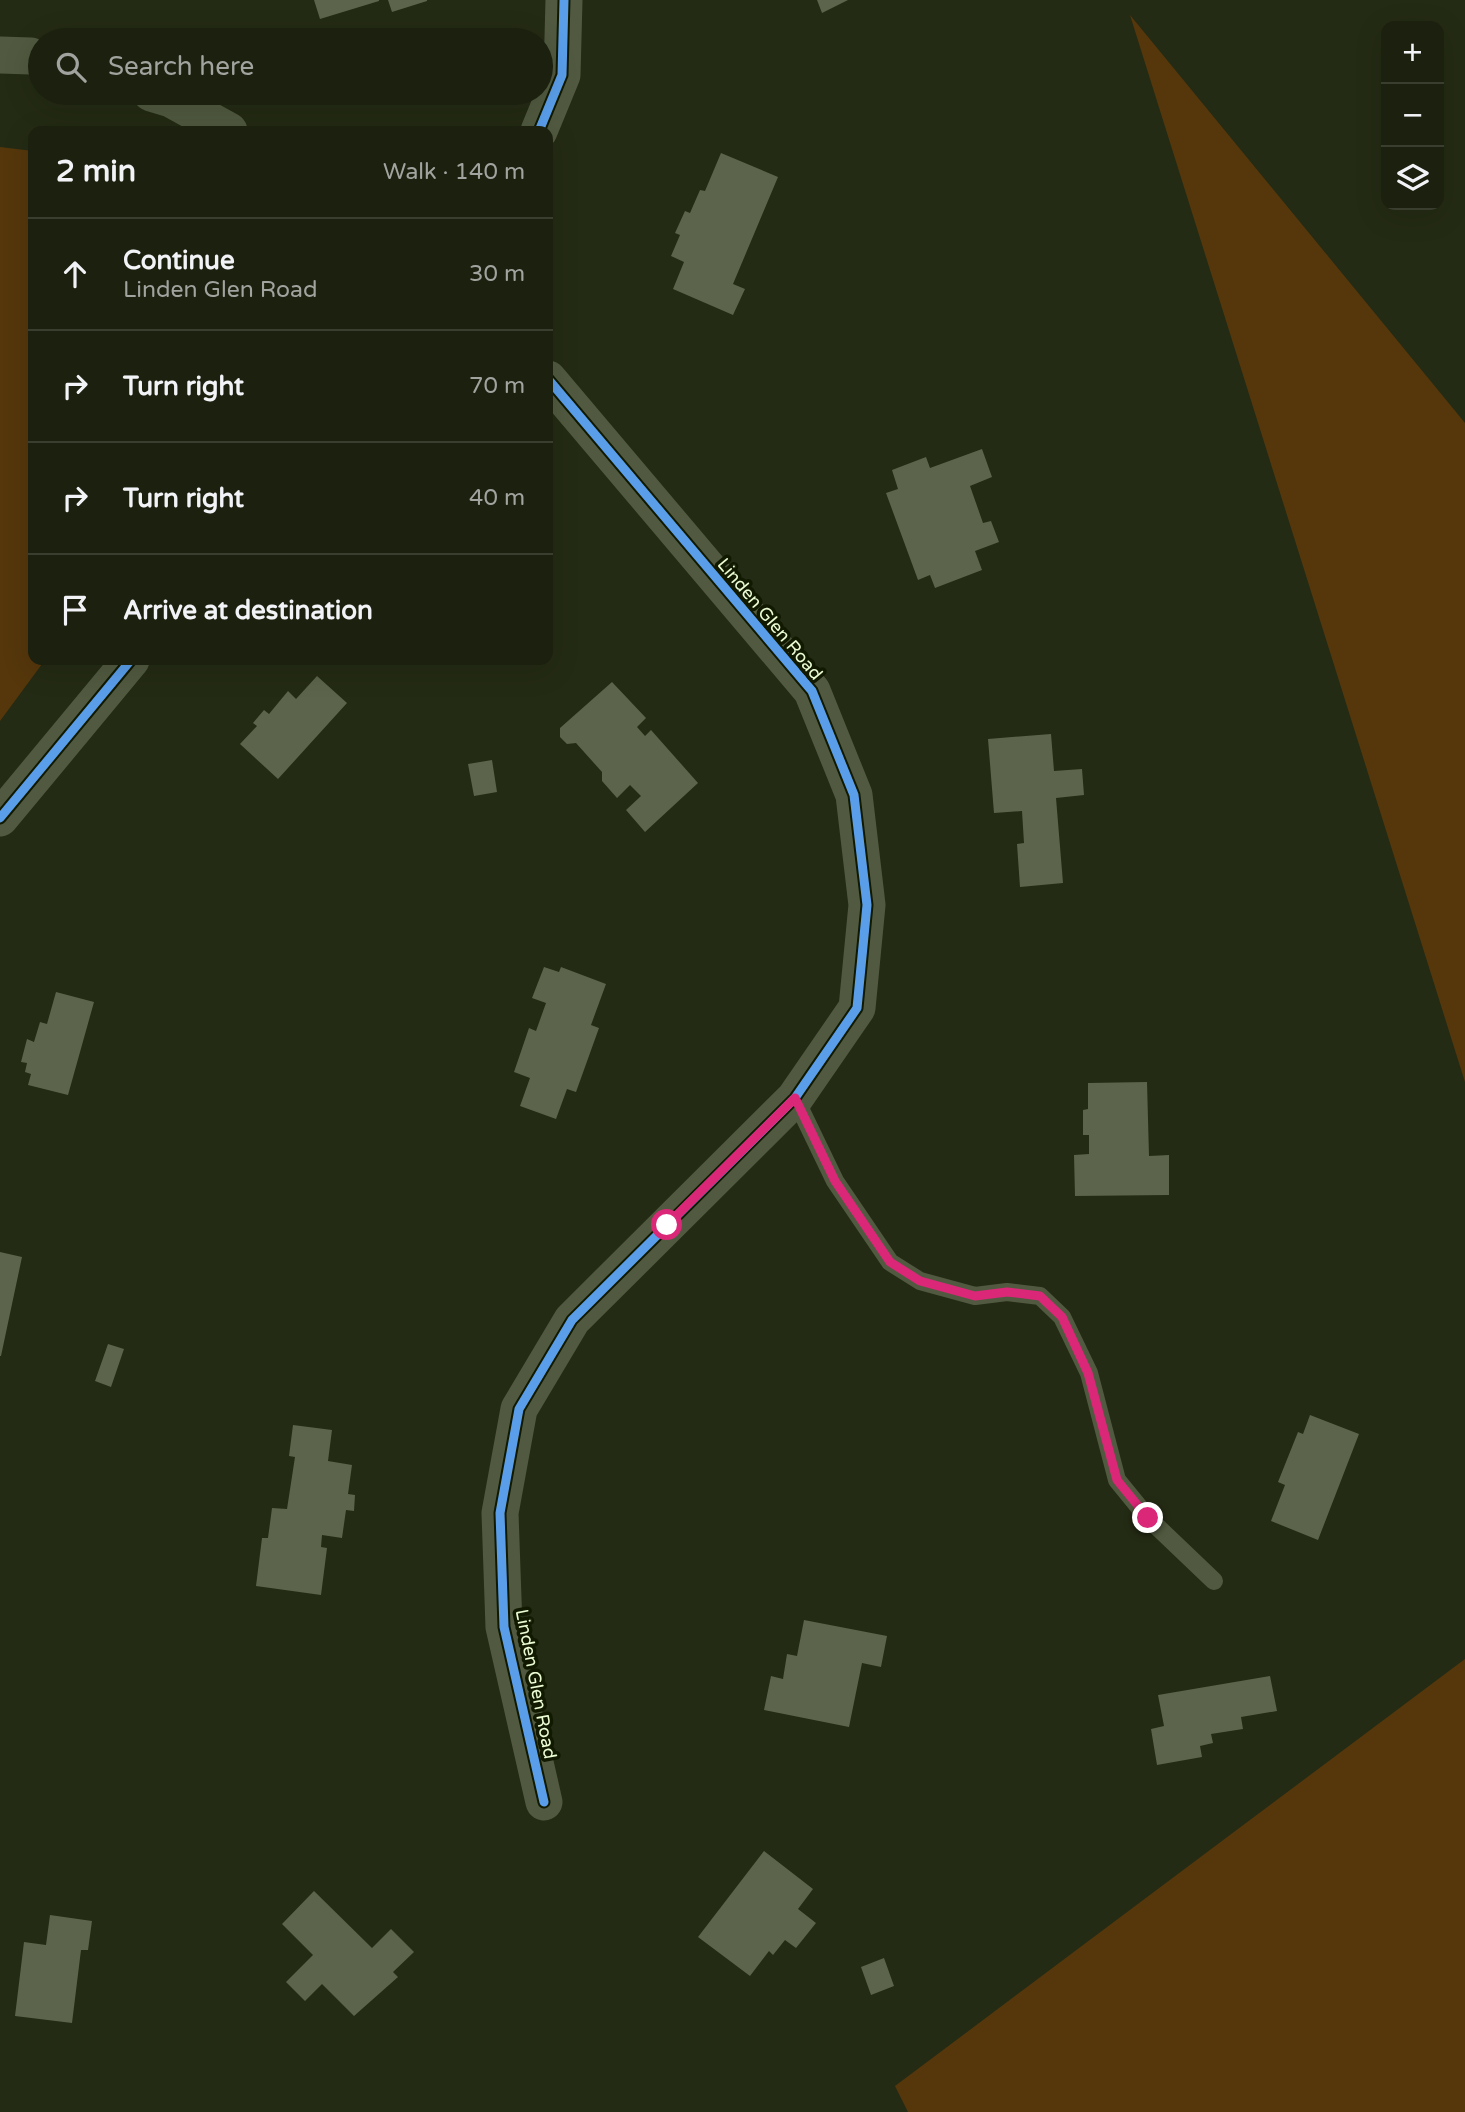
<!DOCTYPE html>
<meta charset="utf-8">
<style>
:root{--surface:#1b200f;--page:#242818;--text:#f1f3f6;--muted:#a0a39e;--line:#393e2f}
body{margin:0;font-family:"Varela Round",sans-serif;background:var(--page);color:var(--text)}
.controls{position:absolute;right:21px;top:21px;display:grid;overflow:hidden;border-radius:14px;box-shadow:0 7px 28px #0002}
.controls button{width:63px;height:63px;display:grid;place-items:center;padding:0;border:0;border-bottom:2px solid var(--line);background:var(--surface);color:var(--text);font:35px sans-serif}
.stop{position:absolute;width:21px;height:21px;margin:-16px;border:5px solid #db2777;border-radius:50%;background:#fff}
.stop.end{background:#db2777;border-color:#fff;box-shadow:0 2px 7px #0008}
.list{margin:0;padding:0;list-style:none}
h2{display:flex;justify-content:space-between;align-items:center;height:91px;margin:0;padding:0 28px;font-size:30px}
h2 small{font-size:23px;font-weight:400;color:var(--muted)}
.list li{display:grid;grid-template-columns:46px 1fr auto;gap:21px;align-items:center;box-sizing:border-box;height:112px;padding:0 28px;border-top:2px solid var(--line)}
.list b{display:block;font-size:26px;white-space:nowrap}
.list p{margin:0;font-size:23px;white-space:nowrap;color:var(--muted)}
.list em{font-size:23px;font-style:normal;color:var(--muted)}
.icon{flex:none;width:38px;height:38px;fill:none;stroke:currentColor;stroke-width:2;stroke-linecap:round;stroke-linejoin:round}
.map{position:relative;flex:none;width:1465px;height:2112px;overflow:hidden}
.search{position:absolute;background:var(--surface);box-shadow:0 7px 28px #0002;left:28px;top:28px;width:525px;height:77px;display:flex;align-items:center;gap:18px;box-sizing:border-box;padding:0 24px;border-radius:38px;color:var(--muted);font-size:26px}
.panel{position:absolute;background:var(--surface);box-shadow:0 7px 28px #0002;left:28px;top:126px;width:525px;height:539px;border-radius:14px}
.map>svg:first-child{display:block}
</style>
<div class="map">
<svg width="1465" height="2112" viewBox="0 0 1465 2112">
<rect width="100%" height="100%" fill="#242b14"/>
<!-- green -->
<path fill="#56370c" d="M1130 15 1465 423V1082Z
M0 147 33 151V660H45L0 721Z
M1465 1659V2112H908L895 2086Z"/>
<!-- building -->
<path fill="#5c644b" d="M314 0H379V1L320 19Z
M388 0H427V1L392 12Z
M817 0H848L822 13Z
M721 153 778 177 733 284 745 289 733 315 673 289 684 262 671 256 680 235 675 233 685 211 690 213 700 190 705 191Z
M982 449 992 477 970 486 983 523 991 521 999 542 975 551 982 570 935 588 930 575 918 580 886 493 898 489 892 470 926 457 930 468Z
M317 676 347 703 278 779 240 744 257 726 253 723 264 710 269 714 288 691 296 699Z
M612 682 646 718 637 727 645 736 651 730 698 783 645 832 626 810 641 796 630 785 617 798 602 781V772L576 743 567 744 560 737V728Z
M1051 734 1054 771 1082 769 1084 795 1056 798 1063 883 1020 887 1017 844 1024 843 1022 811 994 813 988 739Z
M492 760 497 792 474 796 468 764Z
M544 967 559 972 561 967 606 984 591 1025 599 1028 576 1092 567 1089 556 1119 520 1106 530 1078 514 1072 529 1028 536 1031 546 1003 532 998Z
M56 992 94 1002 68 1095 28 1085 31 1074 25 1072 27 1063 21 1062 27 1039 34 1042 40 1022 47 1024Z
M1147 1082 1149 1156 1169 1155V1195L1075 1196 1074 1155 1089 1154V1135H1083V1110L1088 1109V1083Z
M0 1252 22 1257 1 1356H0Z
M108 1344 124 1349 111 1387 95 1381Z
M1310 1415 1359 1434 1318 1540 1271 1521 1285 1485 1278 1482 1298 1432 1303 1434Z
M293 1425 332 1430 328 1461 352 1465 348 1494 355 1495 354 1511 346 1510 342 1538 322 1535 321 1547 327 1548 321 1595 256 1586 262 1538H268L272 1508 287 1509 295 1457 289 1456Z
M804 1620 887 1636 881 1667 862 1663 849 1727 764 1710 771 1676 783 1679 787 1654 797 1656Z
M1270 1676 1277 1711 1241 1717 1243 1729 1211 1734 1213 1743 1200 1746 1202 1757 1157 1765 1151 1729 1164 1726 1158 1695Z
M764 1851 813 1889 798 1909 816 1923 796 1948 785 1940 773 1955 769 1951 750 1976 698 1937Z
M314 1891 372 1948 391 1929 414 1952 393 1972 398 1977 354 2016 322 1984 305 2001 286 1982 313 1955 282 1924Z
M50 1915 92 1921 88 1950H81L72 2023 15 2016 24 1942 46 1945Z
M884 1958 894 1986 871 1995 861 1967Z"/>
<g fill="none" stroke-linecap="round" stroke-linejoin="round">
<!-- service -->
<path stroke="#515a40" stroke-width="18" d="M795 1098 835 1181 890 1262 920 1281 975 1296 1007 1292 1040 1296 1062 1317 1089 1373 1117 1480 1148 1518 1214 1581"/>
<!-- minor -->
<path stroke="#515a40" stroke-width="37" d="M0 55 31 56 40 59
M151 93 171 99 229 131
M539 131 562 75 564 0
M0 818 131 660
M544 1802 504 1627 500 1513 519 1409 572 1320 795 1098 857 1008 867 905 854 795 812 691 548 379"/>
<!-- cycleway casing -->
<g stroke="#111a00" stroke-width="13">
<path id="cycleway" d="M539 131 562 75 564 0
M0 818 131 660
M544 1802 504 1627 500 1513 519 1409 572 1320 795 1098 857 1008 867 905 854 795 812 691 548 379"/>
</g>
<!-- cycleway -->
<use href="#cycleway" stroke="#5a9eea" stroke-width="9"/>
</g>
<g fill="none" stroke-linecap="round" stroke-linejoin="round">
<!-- route -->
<path stroke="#db2777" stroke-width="9" d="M667 1225 795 1098 835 1181 890 1262 920 1281 975 1296 1007 1292 1040 1296 1062 1317 1088 1373 1117 1480 1148 1518"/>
</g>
<g text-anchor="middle" stroke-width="7" stroke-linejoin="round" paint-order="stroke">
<!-- street labels -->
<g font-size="18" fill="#ebfbd4" stroke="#111a00">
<text transform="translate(770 619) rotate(50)" y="6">Linden Glen Road</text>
<text transform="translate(536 1684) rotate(79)" y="6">Linden Glen Road</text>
</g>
</g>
</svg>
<div class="controls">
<button>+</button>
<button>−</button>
<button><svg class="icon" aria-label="layers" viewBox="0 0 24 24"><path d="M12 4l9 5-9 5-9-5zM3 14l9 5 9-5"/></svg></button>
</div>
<div class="stop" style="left:667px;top:1225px"></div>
<div class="stop end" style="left:1148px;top:1518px"></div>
<div class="search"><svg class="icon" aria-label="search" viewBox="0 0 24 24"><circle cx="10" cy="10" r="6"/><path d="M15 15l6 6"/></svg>Search here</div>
<section class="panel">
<h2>2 min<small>Walk · 140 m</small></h2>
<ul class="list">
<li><svg class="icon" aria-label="ahead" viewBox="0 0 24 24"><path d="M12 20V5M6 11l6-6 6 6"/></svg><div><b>Continue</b><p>Linden Glen Road</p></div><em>30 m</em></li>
<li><svg class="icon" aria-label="right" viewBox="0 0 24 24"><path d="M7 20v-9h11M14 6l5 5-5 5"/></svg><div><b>Turn right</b></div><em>70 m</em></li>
<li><svg class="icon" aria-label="right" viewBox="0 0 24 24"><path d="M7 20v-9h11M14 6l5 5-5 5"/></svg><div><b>Turn right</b></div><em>40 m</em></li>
<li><svg class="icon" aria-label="arrive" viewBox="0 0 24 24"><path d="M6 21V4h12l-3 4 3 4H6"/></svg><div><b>Arrive at destination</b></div></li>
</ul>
</section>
</div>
